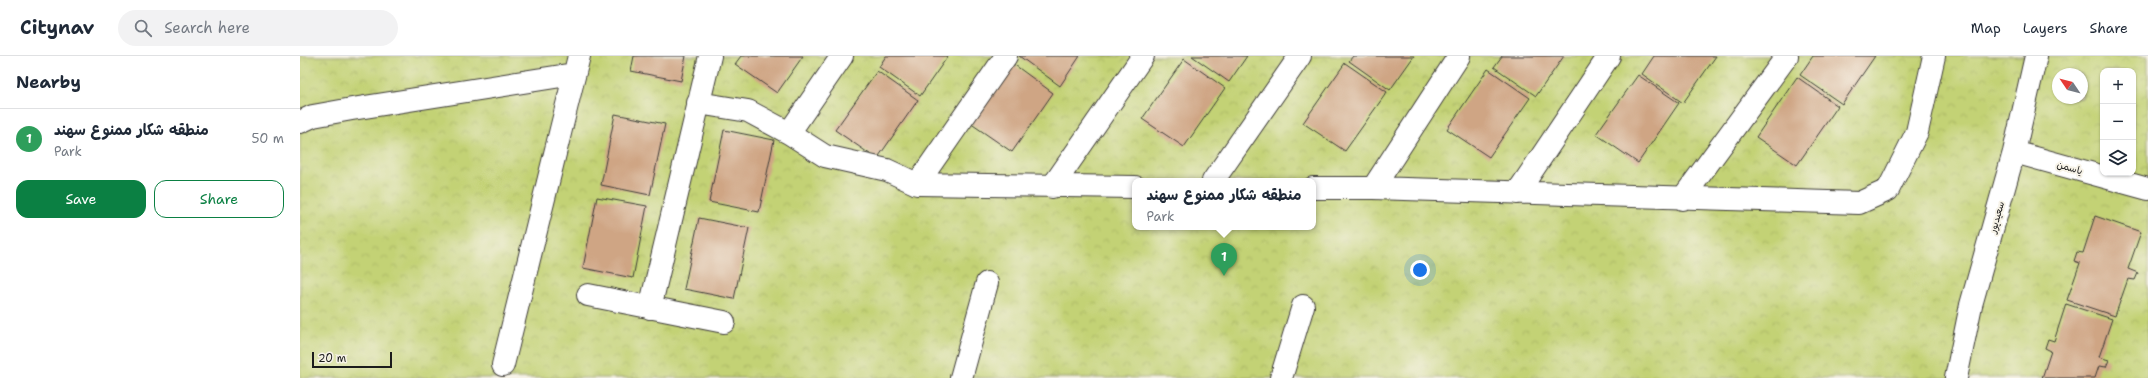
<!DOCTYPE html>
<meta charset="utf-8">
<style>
:root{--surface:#fff;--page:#f2f2f3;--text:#1f2937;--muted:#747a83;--line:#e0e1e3;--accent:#0b8043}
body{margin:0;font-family:"Shantell Sans","Playpen Sans Arabic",sans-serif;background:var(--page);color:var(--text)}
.controls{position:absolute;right:12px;top:12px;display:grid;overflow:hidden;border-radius:8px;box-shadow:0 1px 3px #0004}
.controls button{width:36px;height:36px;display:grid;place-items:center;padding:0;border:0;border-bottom:1px solid var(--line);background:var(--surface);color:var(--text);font:20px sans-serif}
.compass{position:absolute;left:1752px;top:12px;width:36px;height:36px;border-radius:50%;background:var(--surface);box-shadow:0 1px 3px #0004;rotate:305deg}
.scale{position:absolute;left:12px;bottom:10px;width:80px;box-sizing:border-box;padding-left:4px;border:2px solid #1c1c1c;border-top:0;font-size:11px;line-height:14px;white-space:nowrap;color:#1c1c1c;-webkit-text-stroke:3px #f7f3e8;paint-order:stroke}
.you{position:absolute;left:1120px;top:214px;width:14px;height:14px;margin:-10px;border:3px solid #fff;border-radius:50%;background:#1a73e8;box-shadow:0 0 0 6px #1a73e833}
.badge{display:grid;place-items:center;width:26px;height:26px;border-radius:50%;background:var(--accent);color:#fff;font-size:13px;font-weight:700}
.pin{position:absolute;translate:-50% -33px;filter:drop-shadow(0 1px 2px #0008)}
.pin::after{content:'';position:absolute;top:21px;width:14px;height:12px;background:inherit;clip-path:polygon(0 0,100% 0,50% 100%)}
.popup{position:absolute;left:832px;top:122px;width:184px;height:52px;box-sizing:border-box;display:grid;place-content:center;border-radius:8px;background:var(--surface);filter:drop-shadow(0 1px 3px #0005);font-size:13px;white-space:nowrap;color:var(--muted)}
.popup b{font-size:15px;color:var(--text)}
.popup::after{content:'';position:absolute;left:50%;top:100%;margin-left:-8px;border:8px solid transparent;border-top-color:var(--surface)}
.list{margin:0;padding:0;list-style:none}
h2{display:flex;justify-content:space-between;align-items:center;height:52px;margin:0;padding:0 16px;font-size:17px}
h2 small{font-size:13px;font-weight:400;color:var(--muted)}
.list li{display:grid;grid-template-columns:26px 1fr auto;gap:12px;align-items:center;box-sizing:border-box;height:60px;padding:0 16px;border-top:1px solid var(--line)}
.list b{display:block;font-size:15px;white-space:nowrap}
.list p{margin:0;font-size:13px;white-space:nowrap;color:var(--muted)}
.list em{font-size:13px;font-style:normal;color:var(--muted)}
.actions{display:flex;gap:8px;padding:12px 16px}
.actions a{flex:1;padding:9px 0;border:1px solid var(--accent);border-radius:12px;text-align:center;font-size:14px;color:var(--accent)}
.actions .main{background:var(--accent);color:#fff}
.icon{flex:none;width:22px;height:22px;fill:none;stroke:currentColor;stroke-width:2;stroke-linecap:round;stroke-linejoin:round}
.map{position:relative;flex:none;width:1848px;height:322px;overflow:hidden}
header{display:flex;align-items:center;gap:24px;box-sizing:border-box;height:56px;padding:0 20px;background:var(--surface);border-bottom:1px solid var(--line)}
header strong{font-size:19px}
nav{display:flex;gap:22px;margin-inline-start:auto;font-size:14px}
.search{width:280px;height:36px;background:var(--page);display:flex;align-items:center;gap:10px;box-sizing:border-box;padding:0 14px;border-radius:22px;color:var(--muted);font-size:15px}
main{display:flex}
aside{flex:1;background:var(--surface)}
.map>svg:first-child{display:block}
</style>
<header>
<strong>Citynav</strong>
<div class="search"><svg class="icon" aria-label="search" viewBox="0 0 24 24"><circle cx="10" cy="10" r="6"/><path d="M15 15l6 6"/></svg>Search here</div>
<nav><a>Map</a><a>Layers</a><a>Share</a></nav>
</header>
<main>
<aside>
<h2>Nearby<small></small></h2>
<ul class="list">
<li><span class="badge" style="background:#2e9e5b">1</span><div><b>منطقه شکار ممنوع سهند</b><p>Park</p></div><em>50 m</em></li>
</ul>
<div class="actions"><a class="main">Save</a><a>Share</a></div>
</aside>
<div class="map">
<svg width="1848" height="322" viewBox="0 0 1848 322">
<defs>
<pattern id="park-crowns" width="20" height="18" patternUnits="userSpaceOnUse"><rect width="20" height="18" fill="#c3d274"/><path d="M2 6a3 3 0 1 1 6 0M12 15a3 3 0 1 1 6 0" fill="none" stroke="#a7b464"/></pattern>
</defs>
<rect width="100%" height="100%" fill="#f7f3e8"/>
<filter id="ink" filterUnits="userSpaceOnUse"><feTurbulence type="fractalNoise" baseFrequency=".025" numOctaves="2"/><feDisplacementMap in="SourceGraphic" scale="8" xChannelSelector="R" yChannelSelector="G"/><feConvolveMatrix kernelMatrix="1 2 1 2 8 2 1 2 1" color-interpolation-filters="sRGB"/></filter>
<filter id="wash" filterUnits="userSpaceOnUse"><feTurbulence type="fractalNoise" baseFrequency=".012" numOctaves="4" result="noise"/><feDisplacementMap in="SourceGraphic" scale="16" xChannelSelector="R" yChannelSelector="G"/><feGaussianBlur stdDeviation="0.9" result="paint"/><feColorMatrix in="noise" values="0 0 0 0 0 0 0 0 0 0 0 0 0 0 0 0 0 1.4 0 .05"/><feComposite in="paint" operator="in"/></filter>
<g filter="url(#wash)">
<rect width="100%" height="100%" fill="#f5e8d3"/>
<!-- park -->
<path fill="url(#park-crowns)" stroke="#707748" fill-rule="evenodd" d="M0 0H1848V322H0ZM1803 15H1833V117H1803ZM1758 18H1782V42H1758ZM835 125H1013V171H835Z"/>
<g id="blocks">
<!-- building -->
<path fill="#cfa584" d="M334 0H386L381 25 331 15Z
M441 0H503L477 37 435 8Z
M586 0H648L620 40 579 11Z
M719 0H780L760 30Z
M892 0H947L929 26Z
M1053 0H1114L1090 34 1049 5Z
M1202 0H1264L1236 40 1194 11Z
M1354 0H1416L1383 47 1342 18Z
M1513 0H1575L1542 48 1500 19Z
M884 3 925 32 884 91 842 63Z
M712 7 753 37 712 96 670 67Z
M1045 7 1087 36 1045 95 1003 67Z
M1188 13 1230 42 1189 101 1147 73Z
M577 15 618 44 577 103 535 74Z
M1338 19 1379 47 1338 107 1296 78Z
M1497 21 1538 50 1497 109 1456 81Z
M315 58 365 68 350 139 301 129Z
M424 74 474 84 459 156 409 146Z
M297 141 347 150 333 222 283 212Z
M1795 160 1841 176 1828 213 1838 217 1835 224 1828 223 1815 260 1767 244 1780 207 1774 205 1777 196 1783 197Z
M399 162 449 172 434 243 384 233Z
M1766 248 1812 263 1799 301 1809 304 1806 311 1799 310 1795 322H1742L1751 295 1745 292 1748 283 1754 285Z"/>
</g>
</g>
<g filter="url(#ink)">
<use href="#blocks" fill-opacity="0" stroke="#3d3b37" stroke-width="1"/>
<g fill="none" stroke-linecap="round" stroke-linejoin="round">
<!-- street casing -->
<g stroke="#3d3b37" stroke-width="24">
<path id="street" d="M398 47 448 55 489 77 525 100 587 114 617 128 835 131
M0 66 13 60 52 53 274 18
M489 77 542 0
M1714 96 1848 133
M913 125 1000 0
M617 128 706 0
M752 131 843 0
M1013 132H1073L1559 147 1588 134 1617 76 1634 0
M1073 132 1159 0
M1217 137 1309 0
M1382 143 1487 0
M288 239 424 266
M350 252 410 0
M203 309 279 0
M661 322 687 227
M981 322 1003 250
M1656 322 1671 249 1714 96 1736 0"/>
</g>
<!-- street -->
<use href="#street" stroke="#fff" stroke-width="22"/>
</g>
</g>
<g text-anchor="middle" stroke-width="4" stroke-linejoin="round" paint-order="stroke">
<!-- street labels -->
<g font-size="10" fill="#1c1c1c" stroke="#f7f3e8">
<text transform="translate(1770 111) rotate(16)" y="4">یاسمن</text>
<text transform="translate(1696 161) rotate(-74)" y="4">سعیدپور</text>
</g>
</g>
</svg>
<div class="controls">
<button>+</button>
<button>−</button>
<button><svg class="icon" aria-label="layers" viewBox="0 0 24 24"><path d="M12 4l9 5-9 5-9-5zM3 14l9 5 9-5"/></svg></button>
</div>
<svg class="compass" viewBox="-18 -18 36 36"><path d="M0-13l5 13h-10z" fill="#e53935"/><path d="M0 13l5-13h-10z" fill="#747a83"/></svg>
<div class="scale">20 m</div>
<div class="you"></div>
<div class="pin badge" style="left:924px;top:220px;background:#2e9e5b">1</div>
<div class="popup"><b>منطقه شکار ممنوع سهند</b>Park</div>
</div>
</main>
